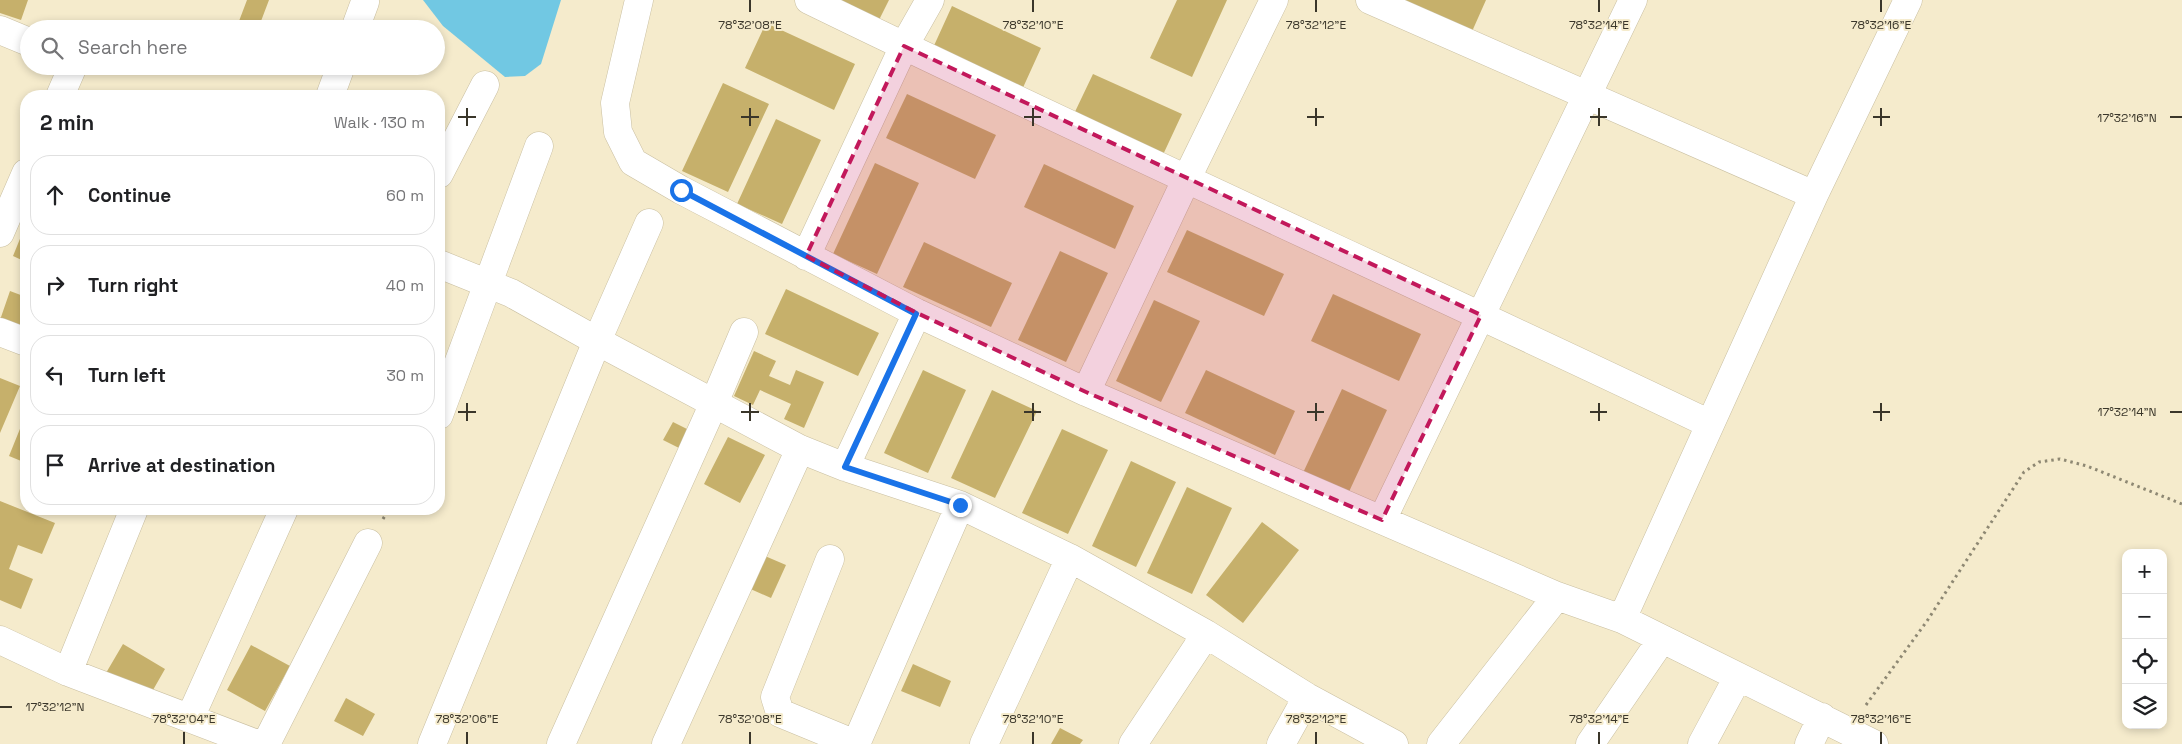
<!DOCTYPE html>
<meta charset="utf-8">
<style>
:root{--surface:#fff;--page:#f2f2f2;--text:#202124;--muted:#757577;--line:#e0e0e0}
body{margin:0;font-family:"Space Grotesk",sans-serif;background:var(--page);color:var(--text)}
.controls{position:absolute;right:15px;bottom:15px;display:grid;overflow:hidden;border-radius:10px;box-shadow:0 2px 8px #0003}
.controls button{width:45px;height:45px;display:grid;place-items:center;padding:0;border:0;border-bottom:1px solid var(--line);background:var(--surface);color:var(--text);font:25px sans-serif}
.stop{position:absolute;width:15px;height:15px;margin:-11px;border:4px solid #1a73e8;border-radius:50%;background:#fff}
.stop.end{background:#1a73e8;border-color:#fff;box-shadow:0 1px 5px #0008}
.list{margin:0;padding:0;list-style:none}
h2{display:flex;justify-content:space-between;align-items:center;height:65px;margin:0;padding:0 20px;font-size:21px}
h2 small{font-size:16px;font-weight:400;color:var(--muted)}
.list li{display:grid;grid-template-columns:32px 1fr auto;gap:15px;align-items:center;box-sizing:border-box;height:80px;margin:0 10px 10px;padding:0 10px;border:1px solid var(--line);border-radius:20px}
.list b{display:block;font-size:19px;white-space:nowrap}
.list em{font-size:16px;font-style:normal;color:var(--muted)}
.icon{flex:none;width:28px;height:28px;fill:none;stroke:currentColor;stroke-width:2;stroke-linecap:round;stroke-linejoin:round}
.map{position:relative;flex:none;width:2182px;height:744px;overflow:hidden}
.search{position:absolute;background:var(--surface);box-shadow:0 2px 8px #0003;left:20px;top:20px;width:425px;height:55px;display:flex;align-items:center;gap:12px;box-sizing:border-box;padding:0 18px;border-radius:28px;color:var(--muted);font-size:19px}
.panel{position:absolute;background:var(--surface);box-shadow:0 2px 8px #0003;left:20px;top:90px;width:425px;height:425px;border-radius:20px}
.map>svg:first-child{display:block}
</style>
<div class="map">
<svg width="2182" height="744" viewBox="0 0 2182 744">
<rect width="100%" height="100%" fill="#f5ebcc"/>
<!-- water -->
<path fill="#71c8e3" d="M423 0H561L541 64 525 76 505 77 443 26Z"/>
<!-- building -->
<path fill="#c6b06b" d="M0 0H28L21 20 0 13Z
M247 0H269L258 29H236Z
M836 0H889L879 20Z
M1177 0H1227L1192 77 1150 58Z
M1391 0H1486L1470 36Z
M952 6 1041 48 1021 92 932 50Z
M766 23 855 64 834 110 745 68Z
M1093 74 1182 114 1161 159 1072 118Z
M723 83 769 104 728 192 682 171Z
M69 86 92 96H64Z
M907 94 996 135 975 179 886 138Z
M776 119 821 140 782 224 737 204Z
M875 163 919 183 877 274 833 254Z
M1044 164 1134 206 1115 249 1024 207Z
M26 224V262L13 256Z
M1187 230 1284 274 1264 316 1167 272Z
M924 242 1012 283 991 327 903 287Z
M1060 251 1108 273 1066 362 1018 340Z
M786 289 879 333 858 376 765 334Z
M10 291 26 297V331L0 320Z
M1333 294 1421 334 1399 381 1311 341Z
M1154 300 1200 321 1161 402 1116 381Z
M754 351 776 361 769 376 790 385 796 370 824 382 804 428 784 419 791 404 760 390 753 405 734 396Z
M923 370 966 390 928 473 884 453Z
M1206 370 1295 411 1275 455 1185 413Z
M0 378 20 386 0 433Z
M1342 389 1387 410 1347 496 1302 475Z
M992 390 1037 411 995 498 951 478Z
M26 414V463L9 456Z
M673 422 689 430 679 448 663 440Z
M1062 429 1108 450 1068 534 1022 513Z
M728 437 765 455 740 503 704 484Z
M1131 461 1176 482 1136 567 1092 546Z
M1187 487 1232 508 1192 594 1147 573Z
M0 501 55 523 42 554 18 545 9 569 33 579 21 609 0 600Z
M1262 522 1299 550 1243 623 1206 595Z
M760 554 786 565 771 598 746 587Z
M123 644 165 669 149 697 106 673Z
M251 645 290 666 265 711 227 690Z
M913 664 951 681 940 707 901 691Z
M346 698 375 714 363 736 334 721Z
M1060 728 1083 740 1080 744H1051Z"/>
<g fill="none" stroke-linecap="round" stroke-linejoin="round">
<!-- street casing -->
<g stroke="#c9bfa1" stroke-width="29">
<path id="street" d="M639 0 615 103 618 132 633 162 681 190 917 313 1086 392 1557 596 1622 619 1874 744
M809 0C1108 146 1411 281 1710 424
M1370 0 1814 195
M355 29 365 2
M0 30 29 42
M60 96 73 66
M330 96 341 66
M439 174 485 85
M0 233 26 173
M806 256 904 46 930 0
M439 264 511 293 597 341 800 449 845 467 960 505 1070 558 1206 634 1307 697 1394 744
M0 332 26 342
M1086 392 1186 180 1274 0
M439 415 539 146
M845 467 917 313
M1382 520 1633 0
M830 559 775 697 780 713 855 744
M1622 619 1814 195 1908 0
M0 640 68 672 257 744
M68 672 134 509
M190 718 284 509
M266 744 368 543
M432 744 597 341 649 223
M561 744 714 403 744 332
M666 744 800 449
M856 744 960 505
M984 744 1070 558
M1133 744 1206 634
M1281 744 1307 697
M1441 744 1557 596
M1590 744 1662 639
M1702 744 1738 677
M1809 744 1822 717"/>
</g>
<!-- path -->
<path stroke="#8e8873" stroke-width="3" stroke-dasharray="2.5 4" stroke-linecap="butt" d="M383 519 389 509
M1866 705 1927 621 2024 472 2039 462 2060 459 2087 466 2182 504"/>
<!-- street -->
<use href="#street" stroke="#fff" stroke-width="28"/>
</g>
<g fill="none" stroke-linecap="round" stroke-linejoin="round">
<!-- route -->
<path stroke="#1a73e8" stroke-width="6" d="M681 190 916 314 845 467 960 505"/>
</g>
<!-- marked area -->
<path fill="#c2185b" fill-opacity="0.2" stroke="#c2185b" stroke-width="4" stroke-dasharray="10 6" stroke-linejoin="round" d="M904 46 1481 315 1382 520 1086 392 917 313 806 256Z"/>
<!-- ticks -->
<path fill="none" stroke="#3a362a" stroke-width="2" d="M750 0V12M1033 0V12M1316 0V12M1599 0V12M1881 0V12M467 108V126M750 108V126M1033 108V126M1316 108V126M1599 108V126M1881 108V126M458 117H476M741 117H759M1024 117H1041M1307 117H1324M1590 117H1607M1873 117H1890M2170 117H2182M467 403V421M750 403V421M1033 403V421M1316 403V421M1599 403V421M1881 403V421M458 412H476M741 412H759M1024 412H1041M1307 412H1324M1590 412H1607M1873 412H1890M2170 412H2182M0 707H12M184 732V744M467 732V744M750 732V744M1033 732V744M1316 732V744M1599 732V744M1881 732V744"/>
<g font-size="12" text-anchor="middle" fill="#3a362a" stroke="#f5ebcc" stroke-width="4" stroke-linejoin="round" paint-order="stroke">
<text x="750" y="29">78°32'08"E</text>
<text x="1033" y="29">78°32'10"E</text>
<text x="1316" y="29">78°32'12"E</text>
<text x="1599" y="29">78°32'14"E</text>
<text x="1881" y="29">78°32'16"E</text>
<text x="2127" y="122">17°32'16"N</text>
<text x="2127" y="416">17°32'14"N</text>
<text x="55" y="711">17°32'12"N</text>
<text x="184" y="723">78°32'04"E</text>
<text x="467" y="723">78°32'06"E</text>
<text x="750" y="723">78°32'08"E</text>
<text x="1033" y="723">78°32'10"E</text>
<text x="1316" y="723">78°32'12"E</text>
<text x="1599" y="723">78°32'14"E</text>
<text x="1881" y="723">78°32'16"E</text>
</g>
</svg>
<div class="controls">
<button>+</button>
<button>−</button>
<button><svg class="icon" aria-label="locate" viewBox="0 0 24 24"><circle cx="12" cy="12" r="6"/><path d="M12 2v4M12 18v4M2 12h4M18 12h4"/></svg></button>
<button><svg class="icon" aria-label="layers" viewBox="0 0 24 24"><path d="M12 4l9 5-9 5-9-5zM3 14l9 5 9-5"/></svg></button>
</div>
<div class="stop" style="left:681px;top:190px"></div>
<div class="stop end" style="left:960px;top:505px"></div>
<div class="search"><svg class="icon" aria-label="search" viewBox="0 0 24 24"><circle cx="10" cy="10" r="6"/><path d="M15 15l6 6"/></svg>Search here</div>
<section class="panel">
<h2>2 min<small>Walk · 130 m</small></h2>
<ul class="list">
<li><svg class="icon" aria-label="ahead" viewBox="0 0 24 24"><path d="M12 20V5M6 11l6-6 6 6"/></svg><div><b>Continue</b></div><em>60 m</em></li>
<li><svg class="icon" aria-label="right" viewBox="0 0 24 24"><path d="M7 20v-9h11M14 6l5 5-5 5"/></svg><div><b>Turn right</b></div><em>40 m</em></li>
<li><svg class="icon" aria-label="left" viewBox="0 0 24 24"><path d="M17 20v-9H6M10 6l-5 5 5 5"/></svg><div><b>Turn left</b></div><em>30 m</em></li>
<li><svg class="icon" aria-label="arrive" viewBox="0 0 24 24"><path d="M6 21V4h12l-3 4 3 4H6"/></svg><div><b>Arrive at destination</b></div></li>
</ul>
</section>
</div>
